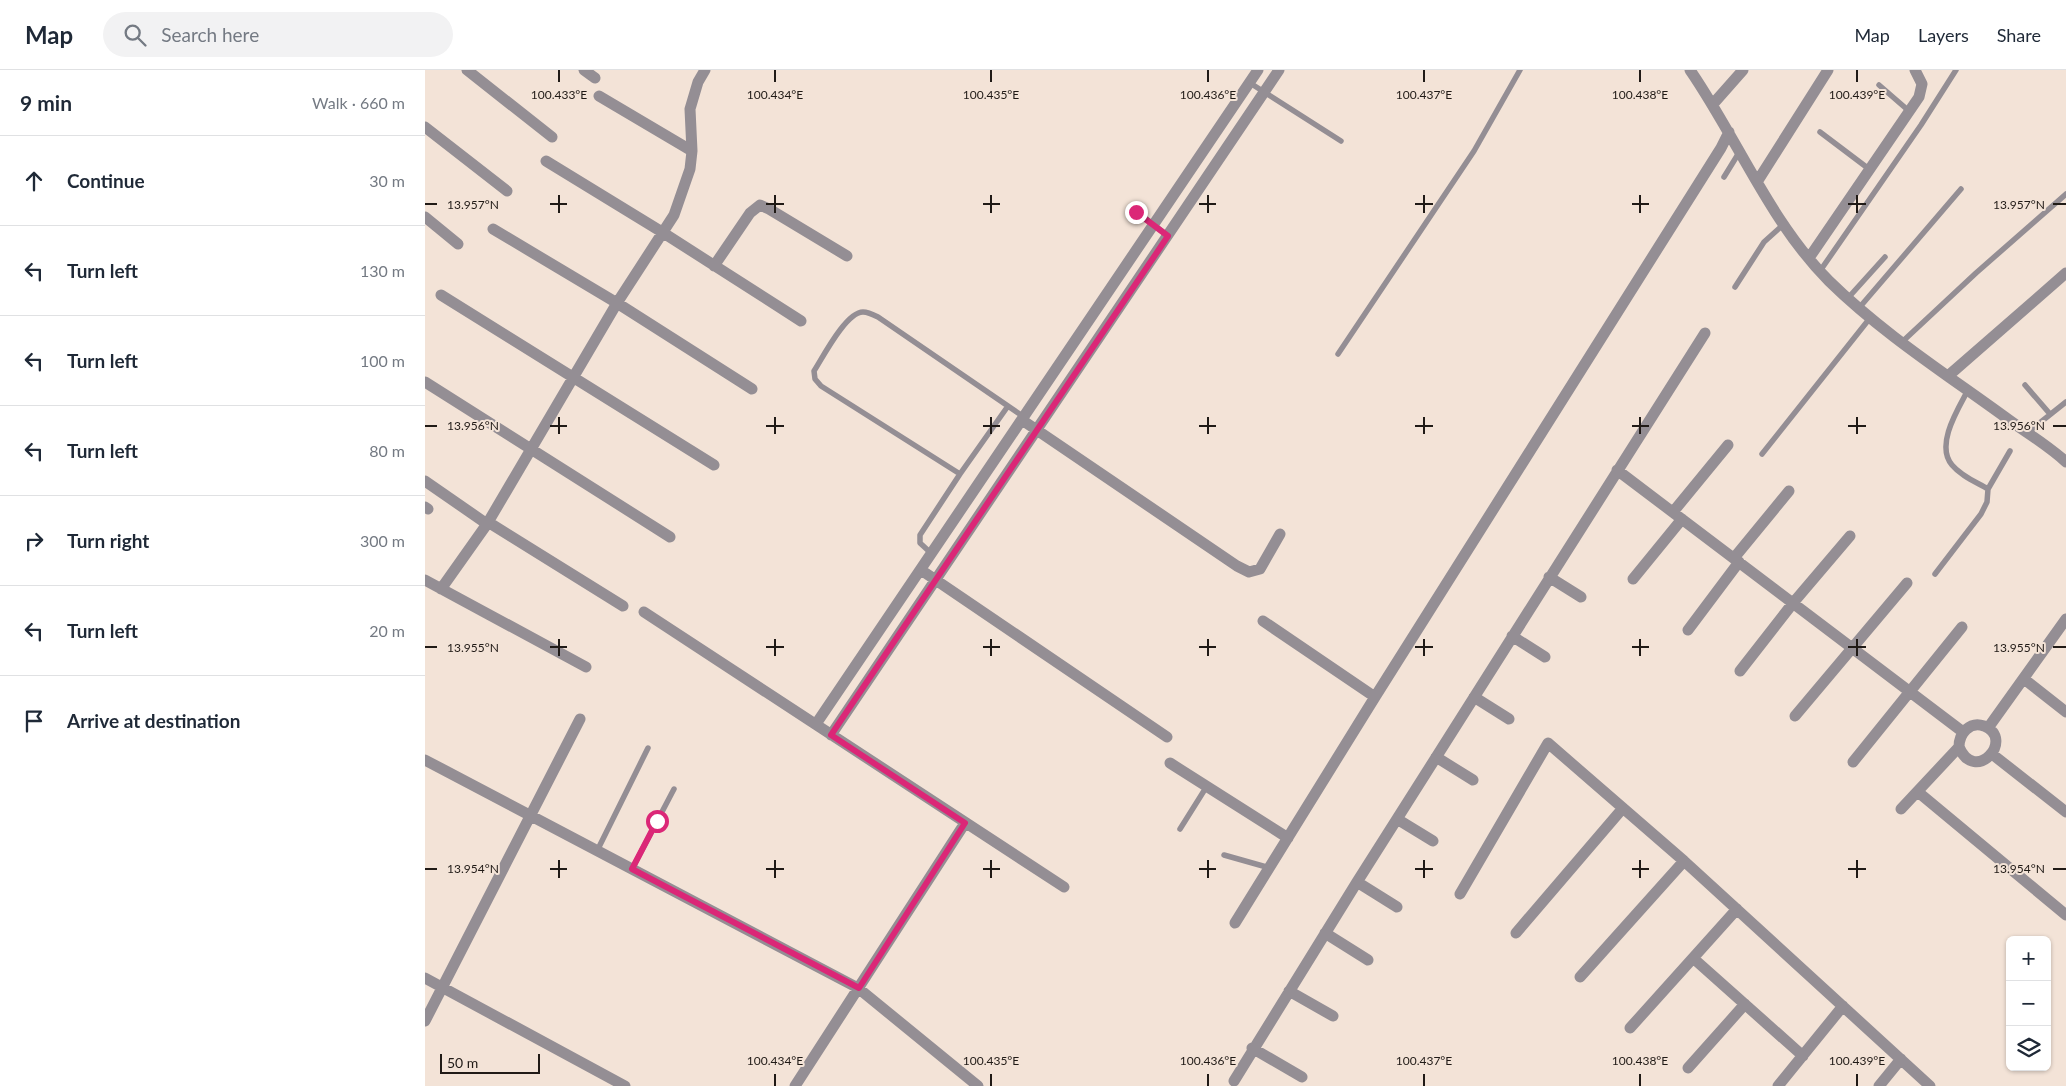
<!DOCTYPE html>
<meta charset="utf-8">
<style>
:root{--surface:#fff;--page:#f2f2f3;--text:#1f2937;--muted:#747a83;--line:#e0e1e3}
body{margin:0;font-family:Lato,sans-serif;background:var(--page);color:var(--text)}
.controls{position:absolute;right:15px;bottom:15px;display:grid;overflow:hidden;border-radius:8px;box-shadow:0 1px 4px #0004}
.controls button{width:45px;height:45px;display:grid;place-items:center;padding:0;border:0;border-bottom:1px solid var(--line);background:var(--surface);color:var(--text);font:25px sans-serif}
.scale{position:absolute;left:15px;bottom:12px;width:100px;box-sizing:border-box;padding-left:5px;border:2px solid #201a16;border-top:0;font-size:14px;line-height:18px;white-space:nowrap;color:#201a16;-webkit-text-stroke:4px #f3e3d7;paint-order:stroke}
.stop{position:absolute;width:15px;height:15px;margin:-11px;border:4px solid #db2777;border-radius:50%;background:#fff}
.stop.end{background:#db2777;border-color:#fff;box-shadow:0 1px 5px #0008}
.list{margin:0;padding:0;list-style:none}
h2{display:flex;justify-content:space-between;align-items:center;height:65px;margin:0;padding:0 20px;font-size:21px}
h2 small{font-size:16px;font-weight:400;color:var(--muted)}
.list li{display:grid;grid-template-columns:32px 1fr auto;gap:15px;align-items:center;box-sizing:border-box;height:90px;padding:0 20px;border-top:1px solid var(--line)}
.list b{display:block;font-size:19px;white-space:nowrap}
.list em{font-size:16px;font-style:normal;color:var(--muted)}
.icon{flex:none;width:28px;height:28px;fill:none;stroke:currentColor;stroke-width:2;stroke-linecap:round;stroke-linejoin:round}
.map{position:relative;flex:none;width:1641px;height:1016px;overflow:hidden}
header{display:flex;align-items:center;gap:30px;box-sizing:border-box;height:70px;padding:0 25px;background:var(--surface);border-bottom:1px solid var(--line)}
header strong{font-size:24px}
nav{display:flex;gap:28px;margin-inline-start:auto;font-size:18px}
.search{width:350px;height:45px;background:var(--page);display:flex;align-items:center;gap:12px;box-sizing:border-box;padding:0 18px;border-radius:28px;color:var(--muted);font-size:19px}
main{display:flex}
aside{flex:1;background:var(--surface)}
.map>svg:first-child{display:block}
</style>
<header>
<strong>Map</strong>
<div class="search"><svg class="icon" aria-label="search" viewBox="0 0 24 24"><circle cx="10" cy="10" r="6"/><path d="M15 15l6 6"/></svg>Search here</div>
<nav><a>Map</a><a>Layers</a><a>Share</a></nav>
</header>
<main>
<aside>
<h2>9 min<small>Walk · 660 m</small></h2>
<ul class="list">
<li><svg class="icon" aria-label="ahead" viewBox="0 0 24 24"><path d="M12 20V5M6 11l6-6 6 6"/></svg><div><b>Continue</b></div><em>30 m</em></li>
<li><svg class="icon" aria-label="left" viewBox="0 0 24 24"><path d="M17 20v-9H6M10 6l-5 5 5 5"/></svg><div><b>Turn left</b></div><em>130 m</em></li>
<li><svg class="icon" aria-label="left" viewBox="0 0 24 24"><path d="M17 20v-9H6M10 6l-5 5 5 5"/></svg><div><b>Turn left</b></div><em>100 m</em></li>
<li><svg class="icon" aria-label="left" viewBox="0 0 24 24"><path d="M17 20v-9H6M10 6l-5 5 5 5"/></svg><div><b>Turn left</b></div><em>80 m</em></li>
<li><svg class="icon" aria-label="right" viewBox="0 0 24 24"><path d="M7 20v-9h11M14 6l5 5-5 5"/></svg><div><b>Turn right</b></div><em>300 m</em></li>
<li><svg class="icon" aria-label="left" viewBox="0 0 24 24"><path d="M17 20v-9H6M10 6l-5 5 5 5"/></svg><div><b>Turn left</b></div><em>20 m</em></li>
<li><svg class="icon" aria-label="arrive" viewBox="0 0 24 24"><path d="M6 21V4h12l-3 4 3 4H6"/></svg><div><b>Arrive at destination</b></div></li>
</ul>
</aside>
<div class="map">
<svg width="1641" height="1016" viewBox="0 0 1641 1016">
<rect width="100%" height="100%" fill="#f3e3d7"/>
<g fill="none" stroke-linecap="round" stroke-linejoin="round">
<!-- lane -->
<path stroke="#948e94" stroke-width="5.5" d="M825 13 916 71
M1454 15 1484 41
M1395 62 1444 99
M1299 107 1315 81
M711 141 743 166
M1395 201 1496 55 1531 0
M1310 217 1339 172 1359 154
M1423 228 1460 187
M1434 238 1536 119
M1477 272 1551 203 1641 124
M913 284 1049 81 1095 0
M1600 315 1625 344
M1543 320C1533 339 1510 375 1527 395 1536 406 1551 412 1563 419L1585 381
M1602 363 1641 332
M1337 384 1445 248
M535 404 583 336
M507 484 495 473V465L535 404 396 316 390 309 389 301C398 287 421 242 438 242 443 242 449 245 453 247L599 347
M1510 504 1556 444 1562 432 1563 419
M755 759 782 716
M172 781 223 678
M799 785 845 798
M207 799 249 719"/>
<!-- street -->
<path stroke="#948e94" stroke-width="11" d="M42 0 127 67
M159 0 170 8
M1265 0C1312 68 1345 152 1404 211 1457 263 1521 304 1580 347 1600 362 1623 375 1641 392
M174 26 267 81
M1288 34 1318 0
M0 57 82 121
M121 91 237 162 376 251
M1332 112 1403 0
M0 147 33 174
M68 159 192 233 327 319
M1384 188 1494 27 1497 14 1490 0
M289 196 325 143 335 135 344 139 422 186
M16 225 289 395
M1523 306 1641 203
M0 312 245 467
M597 350 812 496 824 502 835 499 855 464
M1192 400 1538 662
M0 411 62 454
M0 437 3 439
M1248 442 1303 375
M63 452 198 536
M1309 488 1364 421
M496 500 742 667
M1124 507 1156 527
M1208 509 1257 449
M0 510 161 597
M16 519 62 454 192 233 249 145 265 99 267 81 265 39 273 12 280 0
M219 542 639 817
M838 551 950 627
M1263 560 1314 492
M1087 566 1120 587
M1315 601 1368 533 1425 466
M1599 609 1641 642
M1049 627 1084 649
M1370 646 1482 513
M391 654 833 0
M1563 658 1641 549
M406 665 854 0
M1567 684 1641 742
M1011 687 1048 710
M0 690 433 918 553 1016
M1428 692 1537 557
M745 693 863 768
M1493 722 1641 845
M1476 739 1534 677C1534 663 1545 651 1559 656 1591 669 1550 715 1534 677
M972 749 1008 771
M932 812 972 837
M1035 824 1123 673 1259 791 1505 1016
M810 853 950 627 1296 78 1304 62
M900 863 943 890
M1091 863 1198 738
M1268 888 1312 839
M1155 907 1259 791
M0 908 200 1016
M864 921 908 946
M0 951 155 649
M1205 958 1268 888 1378 986
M827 978 877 1007
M1263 998 1320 934
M809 1011 932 812 1280 263
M370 1016 540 753
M1353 1016 1418 936
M1454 1016 1476 989"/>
</g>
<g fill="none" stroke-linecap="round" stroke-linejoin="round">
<!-- route -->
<path stroke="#db2777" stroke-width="6" d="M232 751 207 799 434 918 540 753 406 665 743 166 711 142"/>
</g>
<!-- ticks -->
<path fill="none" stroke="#201a16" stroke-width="2" d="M134 0V12M350 0V12M566 0V12M783 0V12M999 0V12M1215 0V12M1432 0V12M134 125V143M350 125V143M566 125V143M783 125V143M999 125V143M1215 125V143M1432 125V143M0 134H12M125 134H142M341 134H359M558 134H575M774 134H791M990 134H1008M1207 134H1224M1423 134H1441M1628 134H1641M134 347V364M350 347V364M566 347V364M783 347V364M999 347V364M1215 347V364M1432 347V364M0 356H12M125 356H142M341 356H359M558 356H575M774 356H791M990 356H1008M1207 356H1224M1423 356H1441M1628 356H1641M134 569V586M350 569V586M566 569V586M783 569V586M999 569V586M1215 569V586M1432 569V586M0 577H12M125 577H142M341 577H359M558 577H575M774 577H791M990 577H1008M1207 577H1224M1423 577H1441M1628 577H1641M134 790V808M350 790V808M566 790V808M783 790V808M999 790V808M1215 790V808M1432 790V808M0 799H12M125 799H142M341 799H359M558 799H575M774 799H791M990 799H1008M1207 799H1224M1423 799H1441M1628 799H1641M350 1004V1016M566 1004V1016M783 1004V1016M999 1004V1016M1215 1004V1016M1432 1004V1016"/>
<g font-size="12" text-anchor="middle" fill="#201a16" stroke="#f3e3d7" stroke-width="4" stroke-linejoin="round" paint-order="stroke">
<text x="134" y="29">100.433°E</text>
<text x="350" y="29">100.434°E</text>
<text x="566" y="29">100.435°E</text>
<text x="783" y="29">100.436°E</text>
<text x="999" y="29">100.437°E</text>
<text x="1215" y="29">100.438°E</text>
<text x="1432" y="29">100.439°E</text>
<text x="48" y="139">13.957°N</text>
<text x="1594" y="139">13.957°N</text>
<text x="48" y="360">13.956°N</text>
<text x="1594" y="360">13.956°N</text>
<text x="48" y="582">13.955°N</text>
<text x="1594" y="582">13.955°N</text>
<text x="48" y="803">13.954°N</text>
<text x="1594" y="803">13.954°N</text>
<text x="350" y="995">100.434°E</text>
<text x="566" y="995">100.435°E</text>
<text x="783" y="995">100.436°E</text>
<text x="999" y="995">100.437°E</text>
<text x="1215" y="995">100.438°E</text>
<text x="1432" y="995">100.439°E</text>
</g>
</svg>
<div class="controls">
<button>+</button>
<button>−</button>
<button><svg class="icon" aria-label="layers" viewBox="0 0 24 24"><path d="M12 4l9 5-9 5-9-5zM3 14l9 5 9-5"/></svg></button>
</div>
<div class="scale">50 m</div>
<div class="stop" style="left:232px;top:751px"></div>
<div class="stop end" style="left:711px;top:142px"></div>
</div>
</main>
